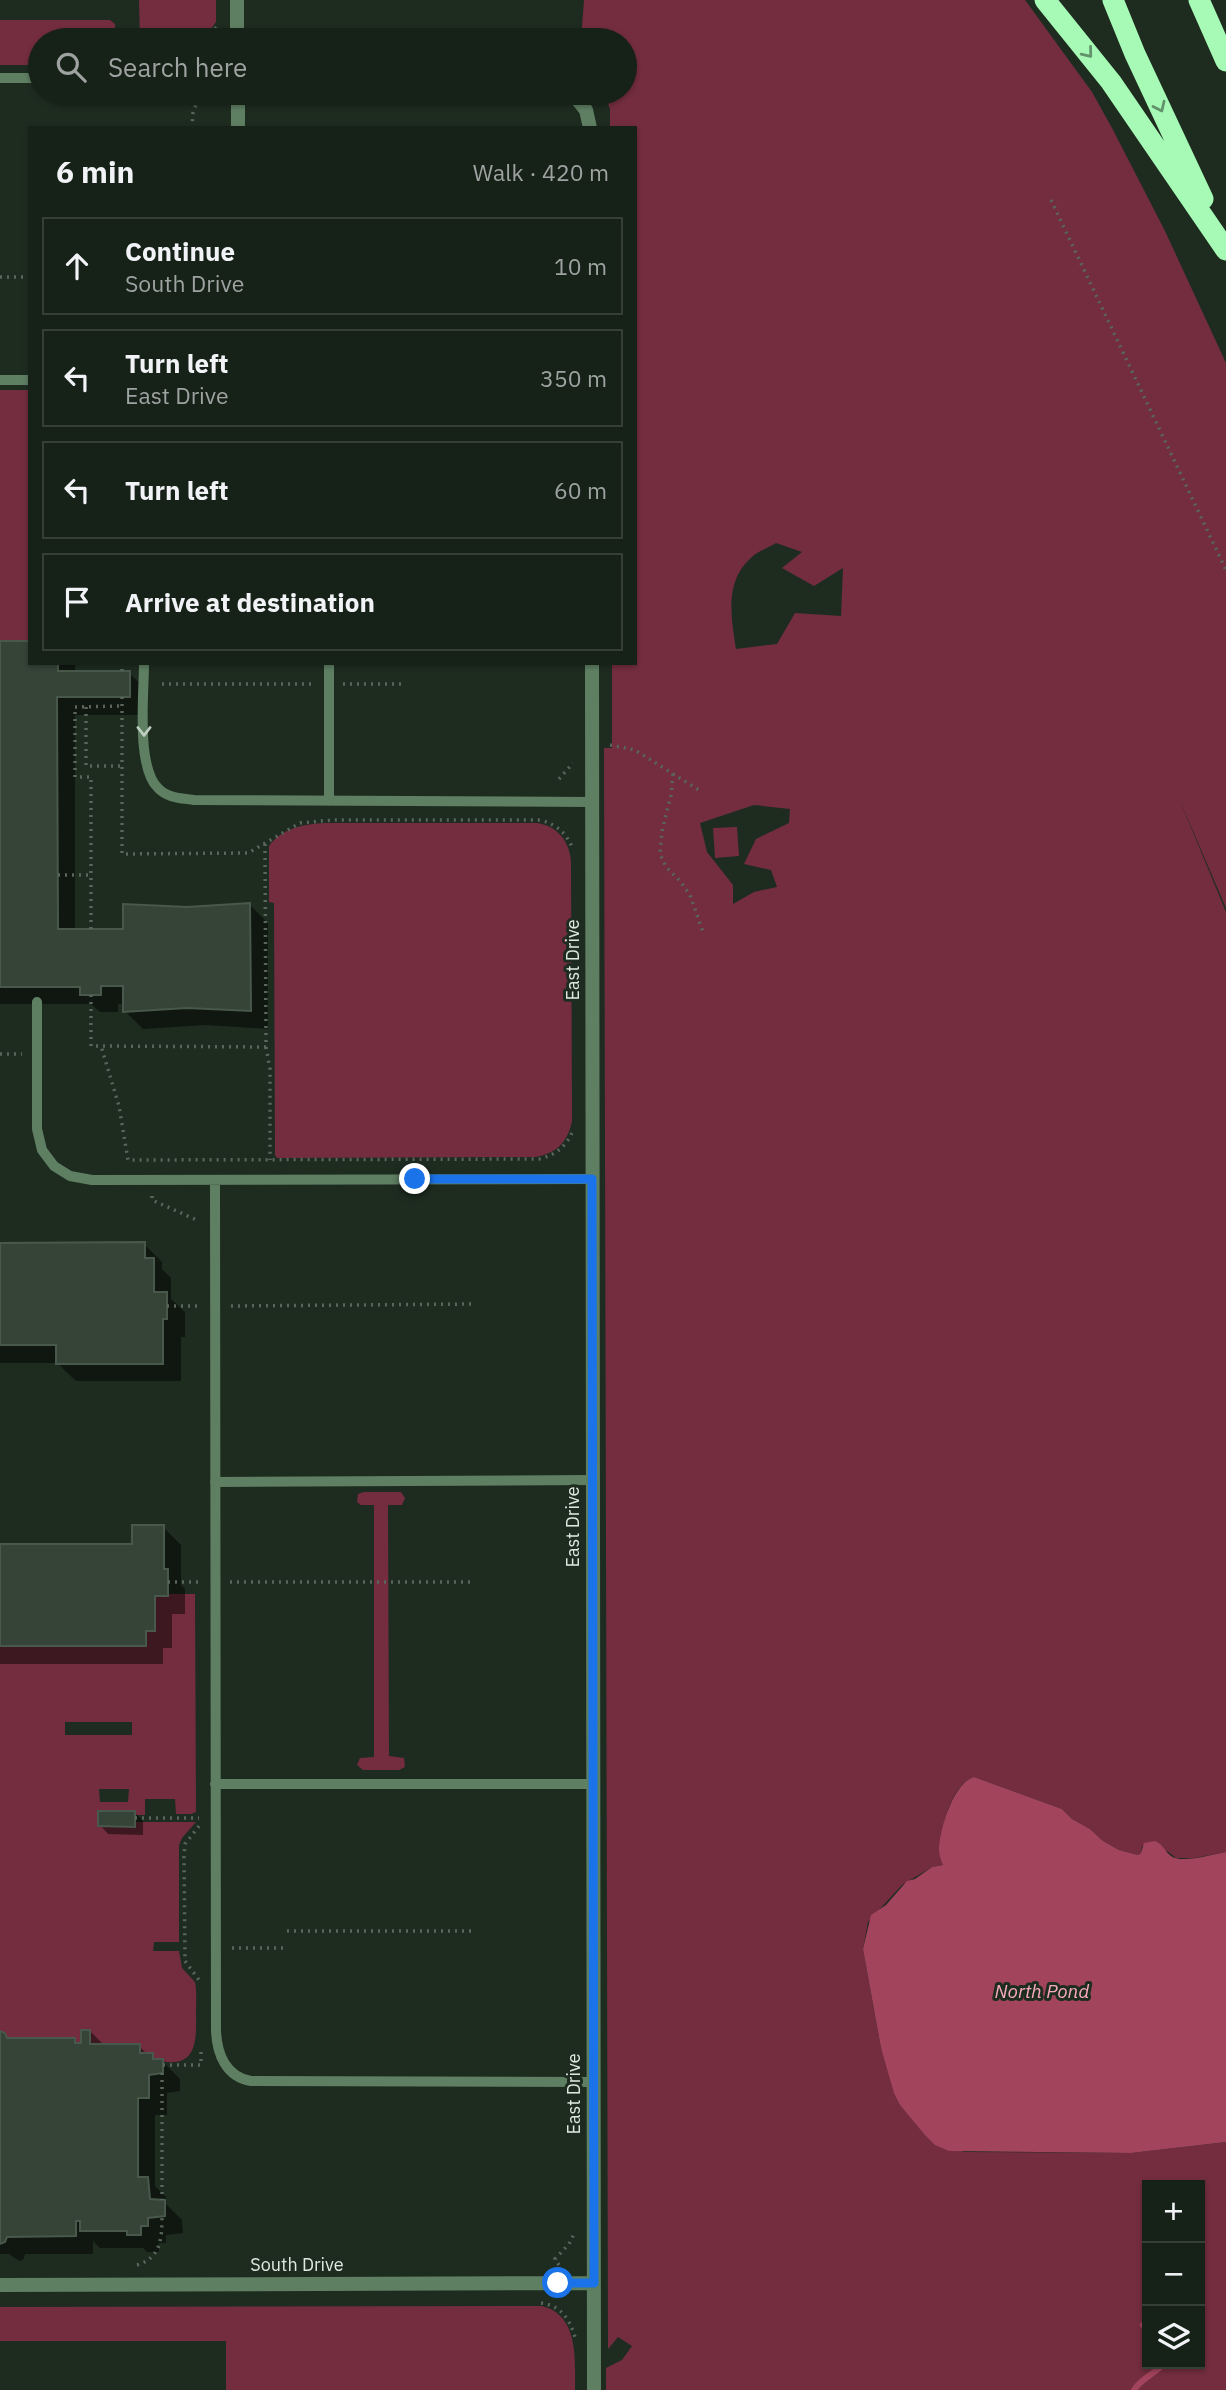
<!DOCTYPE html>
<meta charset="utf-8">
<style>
:root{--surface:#162118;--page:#232e25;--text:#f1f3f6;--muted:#9ea3a2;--line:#353e37}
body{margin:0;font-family:"IBM Plex Sans",sans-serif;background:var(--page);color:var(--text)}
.controls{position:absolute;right:21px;bottom:21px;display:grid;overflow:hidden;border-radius:0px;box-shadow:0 2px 5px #0004}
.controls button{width:63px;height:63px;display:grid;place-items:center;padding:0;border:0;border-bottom:2px solid var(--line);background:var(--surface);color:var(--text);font:35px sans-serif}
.stop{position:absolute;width:21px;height:21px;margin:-16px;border:5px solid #1a73e8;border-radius:50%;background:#fff}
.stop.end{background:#1a73e8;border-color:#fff;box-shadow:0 2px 7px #0008}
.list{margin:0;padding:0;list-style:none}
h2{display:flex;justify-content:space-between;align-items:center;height:91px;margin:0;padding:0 28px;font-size:30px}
h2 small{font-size:23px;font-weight:400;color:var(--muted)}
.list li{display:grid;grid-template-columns:46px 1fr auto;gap:21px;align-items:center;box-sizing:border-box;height:98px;margin:0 14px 14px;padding:0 14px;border:2px solid var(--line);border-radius:0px}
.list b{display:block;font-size:26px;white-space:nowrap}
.list p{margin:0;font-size:23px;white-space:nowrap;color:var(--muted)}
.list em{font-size:23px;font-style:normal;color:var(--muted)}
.icon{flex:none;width:38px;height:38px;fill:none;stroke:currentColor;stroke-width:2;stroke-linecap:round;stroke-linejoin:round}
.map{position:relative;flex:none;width:1226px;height:2390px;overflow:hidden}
.search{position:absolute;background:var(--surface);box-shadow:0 2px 5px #0004;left:28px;top:28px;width:609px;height:77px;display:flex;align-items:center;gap:18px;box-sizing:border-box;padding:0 24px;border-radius:38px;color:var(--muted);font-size:26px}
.panel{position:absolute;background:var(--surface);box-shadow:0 2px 5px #0004;left:28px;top:126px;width:609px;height:539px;border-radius:0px}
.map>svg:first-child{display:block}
</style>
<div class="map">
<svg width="1226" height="2390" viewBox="0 0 1226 2390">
<rect width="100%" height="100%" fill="#1e2c20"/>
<!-- green -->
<path fill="#732d3e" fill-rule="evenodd" d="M139 0H216V22L203 40H140Z
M584 0H1025L1092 92 1112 128 1165 231 1226 363V908L1178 796 1226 912V1852L1194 1858H1176L1167 1851 1142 1846 1141 1853 1138 1855 1119 1850 1103 1841 1090 1829 1072 1819 1062 1809 974 1777C948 1785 936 1843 943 1865L932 1867 902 1885 868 1922 863 1949 881 2048 900 2105 936 2145 965 2152 1131 2153 1226 2142V2390H606V2368L622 2360 632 2346 618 2337 608 2349V2344L604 748H612V663H635V128H610V109L604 93H625V40H581ZM776 543 802 552 782 568 814 586 843 568 841 616 795 613 777 644 736 649C731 617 724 581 752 557 758 551 768 548 776 543ZM754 805 790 809 789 823 756 839 744 864 771 870 777 887 754 892 733 904V885L707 852 700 823ZM1147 2185H1200V2364H1147Z
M0 20H110L115 24V40H40V65H0Z
M0 390H30V641H0Z
M325 823H537C558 826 570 842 571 862L572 1121C568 1142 556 1154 535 1157L277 1158 275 1155 274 903 269 902V846C282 828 304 824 325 823Z
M737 827 739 856 715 858 713 828Z
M364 1492H401L405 1498 402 1505H388L389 1756 404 1758 405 1767 399 1770H363L357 1765 360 1758 374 1757V1505H361L357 1502 358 1494Z
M168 1594H195L196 1812 191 1814H176L175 1799H145V1815H135V1811H98V1826L135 1827V1822H196L182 1838 179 1845V1942H154L153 1951H179L182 1968 195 1982C197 1992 196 2004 196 2016 197 2048 193 2071 153 2059V2053H140L90 2044V2030H81V2043H75V2038H7L5 2033 0 2031V1646H146V1631L155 1596H167ZM132 1722V1735H65V1722ZM99 1789H129L128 1802H100Z
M542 2306C579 2315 575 2360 575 2390H226V2341H0V2307Z"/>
<!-- water -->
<path fill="#a2445b" d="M974 1777 1062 1809 1072 1819 1090 1829 1103 1841 1119 1850 1138 1855 1141 1853 1144 1843 1155 1841C1164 1845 1164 1851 1171 1856 1181 1864 1214 1854 1226 1852V2142L1131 2153 949 2151 935 2145 925 2135 900 2105 894 2093 881 2048 863 1949 871 1915 886 1905 907 1881 915 1879 932 1867 943 1865C941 1860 939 1855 939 1849 940 1829 953 1783 974 1777Z"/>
<!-- shadow -->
<path fill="#0007" d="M0 643 30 663H75V673H129L148 691V715H75V931H125L187 909 250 905 268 923V1029L206 1025 143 1029 125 1011V1004H118V1012H100L91 1004H0Z
M0 1244H144L162 1262V1269L171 1278V1299L185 1312V1337H181V1381H76L57 1363H0Z
M163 1527 181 1545V1585L185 1589V1614H172V1648H163V1664H0V1546H134Z
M134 1812 143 1821V1835L108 1834 100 1825Z
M90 2031 105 2046H139L148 2055H152L158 2061H162L180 2079V2091L167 2093V2115H155V2186L166 2197V2204L182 2220 183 2233 166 2235V2243H159V2252H147L143 2248H100L93 2241V2254H25L23 2260 19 2261 9 2254H0V2033L9 2040H75L82 2048Z"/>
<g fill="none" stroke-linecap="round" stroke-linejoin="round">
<!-- stream -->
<path stroke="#a2445b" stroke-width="6" d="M1143 2325 1147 2328
M1134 2390C1141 2379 1154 2374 1164 2364"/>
</g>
<!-- building -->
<path fill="#354437" stroke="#48584a" stroke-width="2" d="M0 641H30V663H58V671H130V697H57L58 929H123V904L187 907 250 903 251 1011 187 1008 123 1012V986H101V995H80V987H0Z
M145 1242V1258H154V1292H167V1319H163V1364H56V1345H0V1243Z
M132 1525H164V1569H168V1596H155V1631H146V1646H0V1544H132Z
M98 1811H135V1827L98 1826Z
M81 2030H90V2044H140V2053H153V2059H163V2073L149 2075V2098H138V2177H148L150 2199 165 2200V2216L148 2218V2226H141V2235H127V2231H80V2221H76V2236L7 2237 5 2242 0 2244V2031L5 2033 7 2038H75V2043H81Z"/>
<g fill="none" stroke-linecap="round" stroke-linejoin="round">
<!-- path -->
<path stroke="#59665b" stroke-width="3.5" stroke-dasharray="2 5" stroke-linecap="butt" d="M207 40 218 25
M192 128 193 113 200 93
M1051 200 1226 570
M0 277H30
M122 671V663
M162 684H314
M343 684H402
M122 697V854L248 853 300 823 332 820H541C557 825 567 833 573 850
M86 707V766H122
M610 745 635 750 702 792
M673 774 671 795 662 831 660 854 666 867 680 881 690 895 704 935
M559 779 573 763
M265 844 266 1047 101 1046 119 1106 128 1160 539 1159C556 1155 567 1146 573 1130
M58 875H91
M91 929V777H75V707L122 706
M91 995V1046H101
M266 1047 270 1069V1160
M0 1054H22
M152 1196V1200L199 1221
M167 1306H201
M231 1306 474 1304
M168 1582H201
M230 1582H475
M135 1818H199
M199 1826 185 1844 184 1857 185 1961 199 1980
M287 1931H476
M232 1948H287
M163 2065H201V2050
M162 2073V2200
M137 2265C161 2258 162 2238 162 2216
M559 2265 555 2259 569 2244 575 2232
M541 2303C561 2306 569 2318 575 2337"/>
<!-- lane -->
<path stroke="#5f7f63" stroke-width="10" d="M0 78H40
M0 380H30
M144 663C144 694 136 767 158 788 167 798 181 798 194 800L592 802
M329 663V801
M37 1002V1129L42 1150 54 1166 70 1176 92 1180 592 1179
M215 1180 216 2031C217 2054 226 2077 251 2081L593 2082
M215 1482 593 1480
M215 1784H593"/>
<!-- street -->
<path stroke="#5f7f63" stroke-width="14" d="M237 0V40
M238 93V128
M572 93 586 110 590 128
M592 663 594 2390
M0 2285 594 2283"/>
<!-- highway -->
<path stroke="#a6fab5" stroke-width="21" d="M1045 0 1111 82 1226 250
M1113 0 1135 54 1203 199
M1199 0 1226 61"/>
</g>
<!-- one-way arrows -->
<defs><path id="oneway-chevron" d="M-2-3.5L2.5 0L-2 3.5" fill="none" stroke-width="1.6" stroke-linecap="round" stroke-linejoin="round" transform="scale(1.75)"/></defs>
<g stroke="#62936a">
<use href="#oneway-chevron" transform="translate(1088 53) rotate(51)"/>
<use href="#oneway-chevron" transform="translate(1160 107) rotate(65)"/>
</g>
<use stroke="#becec0" href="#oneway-chevron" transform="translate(144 731) rotate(90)"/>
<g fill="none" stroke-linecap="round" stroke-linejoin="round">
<!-- route -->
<path stroke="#1a73e8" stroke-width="9" d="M415 1179H592L594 2283H558"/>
</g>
<g text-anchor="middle" stroke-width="6" stroke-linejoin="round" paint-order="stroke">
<!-- street labels -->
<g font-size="18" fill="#dee8df" stroke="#1e2c20">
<text transform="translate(573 960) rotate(-90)" y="6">East Drive</text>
<text transform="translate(573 1527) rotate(-90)" y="6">East Drive</text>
<text transform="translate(574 2094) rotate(-90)" y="6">East Drive</text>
<text x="297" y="2271">South Drive</text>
</g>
<!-- water labels -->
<g font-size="19" font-style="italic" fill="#f8abb9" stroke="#1e2c20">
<text x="1042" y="1998">North Pond</text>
</g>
</g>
</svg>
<div class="controls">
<button>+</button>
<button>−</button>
<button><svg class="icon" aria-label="layers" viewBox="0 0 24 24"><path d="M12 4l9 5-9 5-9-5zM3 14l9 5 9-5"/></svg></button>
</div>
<div class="stop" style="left:558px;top:2283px"></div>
<div class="stop end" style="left:415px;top:1179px"></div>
<div class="search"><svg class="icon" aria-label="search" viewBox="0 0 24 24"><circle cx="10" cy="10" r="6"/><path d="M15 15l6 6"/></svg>Search here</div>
<section class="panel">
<h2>6 min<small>Walk · 420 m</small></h2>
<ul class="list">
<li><svg class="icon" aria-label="ahead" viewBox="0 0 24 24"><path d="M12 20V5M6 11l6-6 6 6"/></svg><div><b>Continue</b><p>South Drive</p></div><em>10 m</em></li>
<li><svg class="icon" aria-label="left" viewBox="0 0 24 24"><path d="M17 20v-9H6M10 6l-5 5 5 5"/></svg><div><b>Turn left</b><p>East Drive</p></div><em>350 m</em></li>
<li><svg class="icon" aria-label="left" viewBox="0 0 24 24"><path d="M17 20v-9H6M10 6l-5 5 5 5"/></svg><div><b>Turn left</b></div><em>60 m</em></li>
<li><svg class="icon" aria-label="arrive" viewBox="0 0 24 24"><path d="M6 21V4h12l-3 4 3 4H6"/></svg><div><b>Arrive at destination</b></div></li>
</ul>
</section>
</div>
